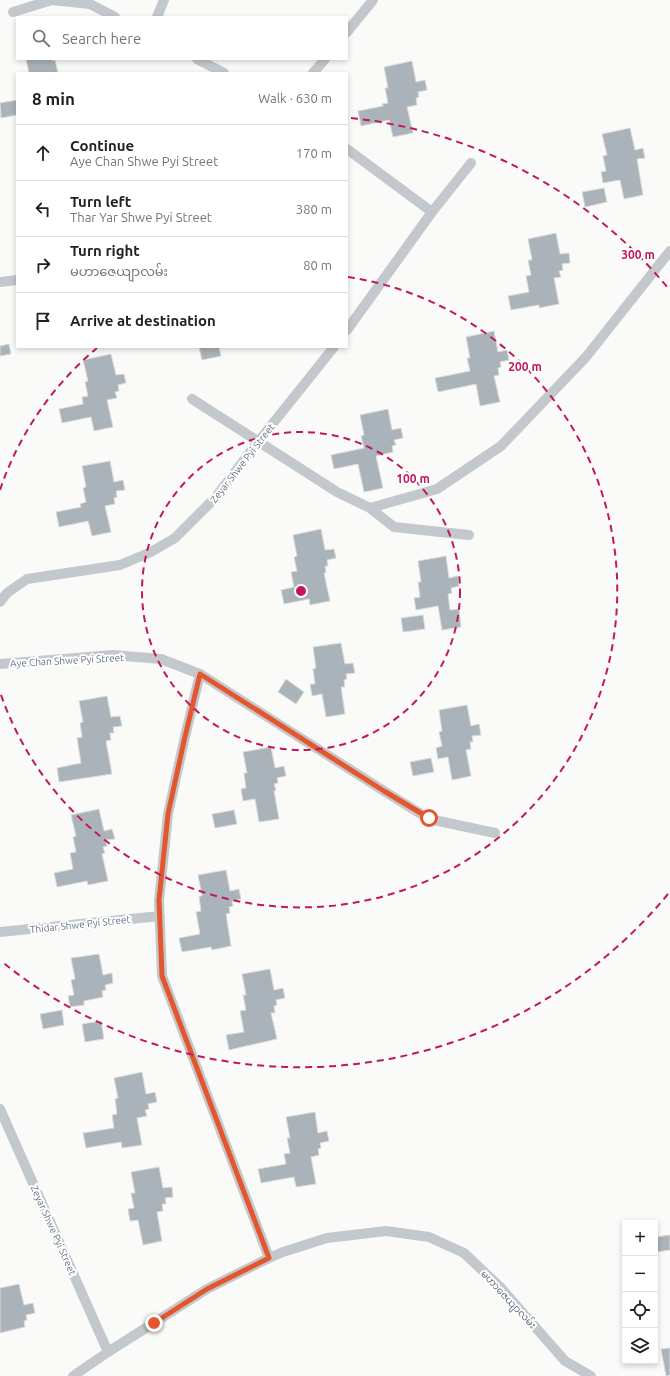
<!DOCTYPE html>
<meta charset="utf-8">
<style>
:root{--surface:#fff;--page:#f2f2f2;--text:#202124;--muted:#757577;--line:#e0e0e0}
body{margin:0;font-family:Ubuntu,"Noto Sans Myanmar",sans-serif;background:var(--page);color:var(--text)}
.controls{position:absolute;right:12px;bottom:12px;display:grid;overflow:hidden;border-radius:0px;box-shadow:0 2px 6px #0003}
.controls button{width:36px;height:36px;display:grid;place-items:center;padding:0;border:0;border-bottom:1px solid var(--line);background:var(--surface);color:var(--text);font:20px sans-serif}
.stop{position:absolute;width:12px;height:12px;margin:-9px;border:3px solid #e4572e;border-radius:50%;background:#fff}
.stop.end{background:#e4572e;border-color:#fff;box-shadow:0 1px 4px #0008}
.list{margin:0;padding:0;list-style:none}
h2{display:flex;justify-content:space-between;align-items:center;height:52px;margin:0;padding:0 16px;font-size:17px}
h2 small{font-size:13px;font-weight:400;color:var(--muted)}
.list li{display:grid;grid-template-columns:26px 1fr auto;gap:12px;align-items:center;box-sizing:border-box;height:56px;padding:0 16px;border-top:1px solid var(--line)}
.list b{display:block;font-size:15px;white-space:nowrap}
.list p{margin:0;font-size:13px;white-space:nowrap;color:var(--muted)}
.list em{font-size:13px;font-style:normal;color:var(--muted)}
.icon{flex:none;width:22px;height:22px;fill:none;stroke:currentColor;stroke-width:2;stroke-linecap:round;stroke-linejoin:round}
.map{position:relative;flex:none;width:670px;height:1376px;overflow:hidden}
.search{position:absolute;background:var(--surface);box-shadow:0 2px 6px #0003;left:16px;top:16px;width:332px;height:44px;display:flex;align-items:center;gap:10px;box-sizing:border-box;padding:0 14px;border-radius:0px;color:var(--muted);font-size:15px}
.panel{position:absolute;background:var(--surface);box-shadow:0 2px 6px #0003;left:16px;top:72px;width:332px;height:276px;border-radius:0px}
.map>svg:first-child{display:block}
</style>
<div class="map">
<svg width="670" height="1376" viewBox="0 0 670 1376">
<rect width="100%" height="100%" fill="#fafaf8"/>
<!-- building -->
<path fill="#aab3b9" stroke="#dcdcda" d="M26 59H52L53 61 55 60 58 73H29Z
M412 61 416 82 425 80 427 90 418 92 419 97 416 98 417 105 407 107 413 133 393 137 389 120 361 126 358 111 383 106 382 104 388 103 385 88H388L384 67Z
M17 100V115L1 118 0 103Z
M630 128 635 150 643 148 645 158 637 159 643 195 624 199 620 180 603 183 601 172 606 171 603 156 607 155 602 134Z
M604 188 607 202 585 207 582 192Z
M556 233 560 254 569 253 570 263 562 264 563 270 559 271 561 277 554 278 559 304 539 308V305L511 310 508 296 529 292 526 276 531 275 528 260H532L528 239Z
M494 331 498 352 507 350 509 360 500 362 501 367 498 368 499 375 494 376 500 402 480 406 476 384 438 392 435 378 470 371 467 358H470L466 337Z
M9 344 11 354 0 356V346Z
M199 347H219L221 356 202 360Z
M111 354 116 375 124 374 126 383 118 385 119 391 115 392 117 398 107 400 113 427 94 431 91 417 62 423 59 409 83 404 82 397 88 396 85 382 88 381 83 360Z
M388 409 392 430 401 428 403 438 394 440 396 445 392 446 393 452 376 456 383 488 364 492 358 464 334 469 331 455 364 448 361 436 364 435 360 415Z
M110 461 114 482 123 480 125 490 116 491 117 497 114 498 115 504 105 506 111 532 92 536 88 521 59 527 56 512 81 507 80 504 86 502 83 488 86 487 82 466Z
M321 529 325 550 334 549 336 558 327 560 328 566H325L326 573H324L330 601 310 605 309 599 284 604 281 590 294 587 291 572 297 571 294 557 297 556 293 535Z
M446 556 449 578 458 576 459 586 451 588 452 593 448 594 450 610 459 609 461 627 442 630 438 606 416 610 414 598 420 597 418 582H421L418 561Z
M423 615 425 629 403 632 401 618Z
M341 643 345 664 353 663 355 673 346 674 347 679 344 680 345 687H341L345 714 326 717 322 694 312 696 310 684H315L313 669 316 668 313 647Z
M286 679 304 692 296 704 278 692Z
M107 696 111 717 120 716 122 726 113 727 114 733H110L111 740 106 741 112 774 59 782 57 768 81 763 77 738 82 737 80 723 83 722 79 701Z
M467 705 471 726 479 724 481 735 472 736 473 742H470L471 749 466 750 471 776 452 780 448 757 438 759 436 748 442 746 439 732 442 731 439 710Z
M271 747 275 768 284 766 286 776 277 778 278 783 274 784 276 790 274 791 279 819 259 822 255 799 243 801 241 789 246 788 244 773H247L243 752Z
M431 758 434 772 413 776 410 762Z
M99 809 104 831 112 829 115 839 106 840 107 846 103 847 105 853 102 854 108 881 88 885 87 881 57 887 54 873 73 869 70 853 76 852 73 837 76 836 71 815Z
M234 810 237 824 215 828 212 814Z
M226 870 230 891 239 889 241 899 232 901 233 906 229 907 230 913 226 914 231 946 212 950 211 947 182 952 179 938 200 934 196 912 201 911 199 896H202L198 875Z
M99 954 103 975 112 973 113 983 105 985 106 990 102 991 103 997 84 1001V1005L70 1007 68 996 74 995 71 980 75 979 71 958Z
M270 969 274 990 283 988 285 998 276 1000 277 1005 274 1006 275 1013H271L277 1039 229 1050 226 1035 244 1032 240 1011 246 1010 243 995H246L242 974Z
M62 1010 64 1025 43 1029 40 1014Z
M101 1021 104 1039 85 1042 82 1024Z
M142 1072 146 1094 155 1092 157 1102 148 1104 149 1109 145 1110 147 1116 137 1118 142 1145 122 1148 121 1142 86 1148 83 1133 114 1128 112 1115 117 1114 115 1099 118 1098 114 1078Z
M315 1112 318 1133 327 1131 329 1141 320 1143 321 1148 318 1149 319 1155 311 1157 316 1184 296 1187 294 1177 261 1183 258 1169 286 1164 284 1154 290 1153 287 1138H290L286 1117Z
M159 1167 163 1188 172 1187 173 1197 165 1198 166 1204H162L163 1211 157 1212 162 1241 143 1245 138 1220 130 1221 128 1209 134 1208 131 1193H135L131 1172Z
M670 1235V1250L657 1252 655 1237Z
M19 1284 24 1305 33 1303 35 1313 26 1315 27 1320 24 1321 25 1327 0 1333V1288Z
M670 1348V1375L666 1376 661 1349Z"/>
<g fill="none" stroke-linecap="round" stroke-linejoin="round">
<!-- street -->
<path stroke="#c3c8cc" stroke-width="10" d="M13 12 52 0 90 4 115 17
M157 17 164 0
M347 32 373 0
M197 59 224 73
M313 73 325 59
M347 149 432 212 471 163
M0 282 17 280
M347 330 432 212
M192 399 337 492 370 508 437 489 501 446 586 357 670 251
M370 508 394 527 469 535
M0 602 7 593 27 579 120 565 151 552 175 538 215 498 258 442 334 347
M0 664 113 655 161 659 200 674 384 791 429 819 495 833
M200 674 184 741 168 814 159 901 162 976 269 1258
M0 932 160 916
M0 1109 108 1352
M73 1376 108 1352 207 1289 269 1258 283 1252 327 1238 386 1231 429 1237 464 1253 501 1288 565 1361 591 1376"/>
</g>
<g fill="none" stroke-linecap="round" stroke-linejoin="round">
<!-- route -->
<path stroke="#e4572e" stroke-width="5" d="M154 1323 207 1289 269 1258 162 976 159 900 168 814 184 741 200 674 384 791 429 818"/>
</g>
<!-- distance rings -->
<g fill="none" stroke="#c2185b" stroke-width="2" stroke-dasharray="7 5">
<circle cx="301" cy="591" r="159"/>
<path d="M0 490A317 317 0 0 1 97 348M348 277A317 317 0 1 1 0 692"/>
<path d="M668 894A476 476 0 0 1 1 961M351 118A476 476 0 0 1 668 288"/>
</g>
<g text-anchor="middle" stroke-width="4" stroke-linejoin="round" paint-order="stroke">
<!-- street labels -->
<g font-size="10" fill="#657683" stroke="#fff">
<text transform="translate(242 463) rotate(-52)" y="4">Zeyar Shwe Pyi Street</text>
<text transform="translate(67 660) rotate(-3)" y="4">Aye Chan Shwe Pyi Street</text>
<text transform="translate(80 924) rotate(-6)" y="4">Thidar Shwe Pyi Street</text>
<text transform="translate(54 1230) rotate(66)" y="4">Zeyar Shwe Pyi Street</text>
<text transform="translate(509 1299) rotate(47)" y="4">မဟာဇေယျာလမ်း</text>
</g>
</g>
<circle cx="301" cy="591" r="6" fill="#c2185b" stroke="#fff" stroke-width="2"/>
<g font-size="12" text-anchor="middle" font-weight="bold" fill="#c2185b" stroke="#fff" stroke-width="4" stroke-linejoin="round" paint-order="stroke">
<text x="638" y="259">300 m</text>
<text x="525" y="371">200 m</text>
<text x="413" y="483">100 m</text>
</g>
</svg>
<div class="controls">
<button>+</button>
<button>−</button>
<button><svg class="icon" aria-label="locate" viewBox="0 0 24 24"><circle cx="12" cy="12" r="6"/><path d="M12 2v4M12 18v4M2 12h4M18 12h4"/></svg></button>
<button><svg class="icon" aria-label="layers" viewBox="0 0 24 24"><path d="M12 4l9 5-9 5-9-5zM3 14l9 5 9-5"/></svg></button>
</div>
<div class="stop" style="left:429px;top:818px"></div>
<div class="stop end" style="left:154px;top:1323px"></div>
<div class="search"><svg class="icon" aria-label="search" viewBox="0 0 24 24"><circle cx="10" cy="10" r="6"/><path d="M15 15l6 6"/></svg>Search here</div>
<section class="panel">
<h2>8 min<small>Walk · 630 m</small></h2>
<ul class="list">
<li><svg class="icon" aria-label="ahead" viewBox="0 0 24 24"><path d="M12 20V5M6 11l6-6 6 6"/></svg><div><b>Continue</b><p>Aye Chan Shwe Pyi Street</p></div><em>170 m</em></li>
<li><svg class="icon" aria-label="left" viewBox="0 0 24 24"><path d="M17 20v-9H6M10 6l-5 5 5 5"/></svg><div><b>Turn left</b><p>Thar Yar Shwe Pyi Street</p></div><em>380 m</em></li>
<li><svg class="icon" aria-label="right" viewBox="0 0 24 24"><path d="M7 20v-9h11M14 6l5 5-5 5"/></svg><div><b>Turn right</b><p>မဟာဇေယျာလမ်း</p></div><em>80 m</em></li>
<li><svg class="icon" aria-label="arrive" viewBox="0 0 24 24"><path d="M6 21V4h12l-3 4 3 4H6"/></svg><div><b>Arrive at destination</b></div></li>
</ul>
</section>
</div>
